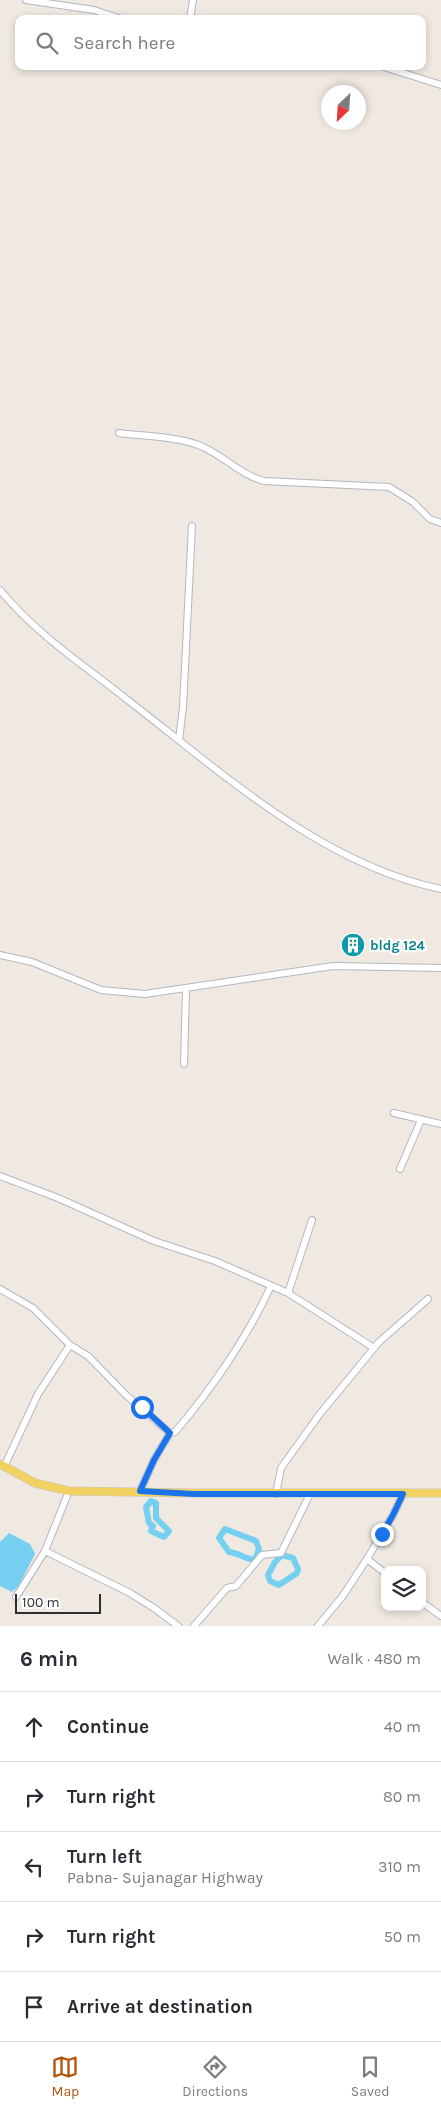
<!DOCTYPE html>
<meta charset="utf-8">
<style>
:root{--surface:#fff;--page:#f2f2f3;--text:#2b2b33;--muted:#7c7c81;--line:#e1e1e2;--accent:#b45309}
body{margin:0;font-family:Karla,sans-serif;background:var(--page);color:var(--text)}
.controls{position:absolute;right:15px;bottom:15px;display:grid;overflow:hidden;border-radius:10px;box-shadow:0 2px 8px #0003}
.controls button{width:45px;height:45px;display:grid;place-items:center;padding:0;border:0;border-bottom:1px solid var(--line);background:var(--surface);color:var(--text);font:25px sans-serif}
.compass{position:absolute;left:321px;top:85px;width:45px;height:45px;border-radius:50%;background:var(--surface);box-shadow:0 2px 8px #0003;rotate:205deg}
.scale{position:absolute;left:15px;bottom:12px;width:86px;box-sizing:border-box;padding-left:5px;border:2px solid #2e2e2e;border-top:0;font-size:14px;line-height:18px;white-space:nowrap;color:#2e2e2e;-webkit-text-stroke:4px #fff;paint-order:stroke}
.stop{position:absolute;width:15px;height:15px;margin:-11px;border:4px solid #1a73e8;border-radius:50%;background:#fff}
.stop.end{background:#1a73e8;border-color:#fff;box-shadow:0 1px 5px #0008}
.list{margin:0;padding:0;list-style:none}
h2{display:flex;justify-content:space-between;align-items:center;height:65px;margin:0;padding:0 20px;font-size:21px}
h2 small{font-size:16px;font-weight:400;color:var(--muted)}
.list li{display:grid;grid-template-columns:32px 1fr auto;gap:15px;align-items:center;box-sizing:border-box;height:70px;padding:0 20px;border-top:1px solid var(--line)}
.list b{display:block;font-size:19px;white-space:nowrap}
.list p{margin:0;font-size:16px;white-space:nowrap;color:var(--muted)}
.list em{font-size:16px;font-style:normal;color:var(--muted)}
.icon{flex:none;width:28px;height:28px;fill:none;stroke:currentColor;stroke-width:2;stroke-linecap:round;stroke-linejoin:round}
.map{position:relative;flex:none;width:441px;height:1626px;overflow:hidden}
.search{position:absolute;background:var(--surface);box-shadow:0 2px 8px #0003;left:15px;right:15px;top:15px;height:55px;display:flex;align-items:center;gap:12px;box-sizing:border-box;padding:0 18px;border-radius:10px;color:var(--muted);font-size:19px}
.sheet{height:415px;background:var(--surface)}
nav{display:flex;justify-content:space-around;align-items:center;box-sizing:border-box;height:70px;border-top:1px solid var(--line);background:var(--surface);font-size:14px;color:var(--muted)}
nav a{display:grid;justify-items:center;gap:2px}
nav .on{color:var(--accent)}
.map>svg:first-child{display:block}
</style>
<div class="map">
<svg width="441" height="1626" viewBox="0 0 441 1626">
<rect width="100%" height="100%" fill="#efe9e1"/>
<!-- water -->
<path fill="#75cff0" d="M9 1533 30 1544 35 1554 18 1587 12 1592 0 1586V1542Z"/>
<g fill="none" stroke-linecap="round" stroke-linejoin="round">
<!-- canal -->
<path stroke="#75cff0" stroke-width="6" d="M151 1501 156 1503V1518L169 1531 164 1537 151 1531 153 1526 149 1523 146 1507Z
M225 1529 256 1541 259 1549 255 1560C245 1559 239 1553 229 1552L219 1538Z
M282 1555 293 1558 298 1569 297 1573 279 1585 270 1581 268 1575 275 1562Z"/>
<!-- minor casing -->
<g stroke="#b4b7c1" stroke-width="8">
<path id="minor" d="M26 0 94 10 121 19
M190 19 193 0
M381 66 441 85
M119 433C142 436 184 437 203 447 225 457 241 475 264 481L389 487 413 502 430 519 441 523
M0 590C36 634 85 666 129 701 222 773 323 865 441 889
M179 740 183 707 192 526
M0 955 32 962 101 990 145 994 333 966 441 968
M184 1064 186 989
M394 1113 441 1124
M400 1169 421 1120
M0 1176 58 1198 154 1241 215 1261 288 1293 374 1348
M0 1289 33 1308 70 1345 38 1394 4 1467
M288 1293 312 1220
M70 1345 88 1356 126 1395 170 1433
M69 1491 45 1551 130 1593 154 1608 178 1626
M140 1491 154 1460 170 1433 175 1432C211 1390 248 1336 271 1286
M276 1494 281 1468 319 1415 379 1342 428 1299
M367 1559 393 1515 403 1494
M16 1597 45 1551
M422 1602 441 1616
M194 1626 227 1588 236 1586 262 1555 281 1553 310 1494
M318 1626 342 1597 367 1559 385 1573"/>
</g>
<!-- major casing -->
<g stroke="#c9c9c9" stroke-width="9">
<path id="major" d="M0 1464 35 1483 69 1491 194 1493H441"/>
</g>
<!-- minor -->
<use href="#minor" stroke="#fff" stroke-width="6"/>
<!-- major -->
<use href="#major" stroke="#f2d163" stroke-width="8"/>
</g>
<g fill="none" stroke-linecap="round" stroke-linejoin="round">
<!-- route -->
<path stroke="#1a73e8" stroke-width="6" d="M142 1407 170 1433 154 1460 140 1491 194 1494H403L393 1515 382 1534"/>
</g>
<!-- icons -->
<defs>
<g id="building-disc" transform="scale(1.25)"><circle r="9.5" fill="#0f9aa8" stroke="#fff"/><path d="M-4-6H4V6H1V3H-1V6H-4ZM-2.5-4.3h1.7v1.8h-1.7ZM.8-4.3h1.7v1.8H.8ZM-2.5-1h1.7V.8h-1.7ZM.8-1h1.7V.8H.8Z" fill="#fff"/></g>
</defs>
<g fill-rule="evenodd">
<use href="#building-disc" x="353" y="945"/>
</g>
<g text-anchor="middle" stroke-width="4.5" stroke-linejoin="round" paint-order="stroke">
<!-- culture labels -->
<g font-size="14" font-weight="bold" fill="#0d838f" stroke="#fff" text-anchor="start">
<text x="370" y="950">bldg 124</text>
</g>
</g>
</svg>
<div class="controls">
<button><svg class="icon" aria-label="layers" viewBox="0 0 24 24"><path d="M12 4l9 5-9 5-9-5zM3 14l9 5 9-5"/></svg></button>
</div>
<svg class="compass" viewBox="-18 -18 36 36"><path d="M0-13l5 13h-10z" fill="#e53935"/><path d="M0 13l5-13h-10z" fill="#7c7c81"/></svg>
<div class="scale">100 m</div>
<div class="stop" style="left:142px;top:1407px"></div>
<div class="stop end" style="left:382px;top:1534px"></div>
<div class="search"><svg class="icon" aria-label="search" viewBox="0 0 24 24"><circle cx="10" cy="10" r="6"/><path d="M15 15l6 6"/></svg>Search here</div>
</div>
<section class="sheet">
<h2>6 min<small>Walk · 480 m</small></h2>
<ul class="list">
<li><svg class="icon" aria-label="ahead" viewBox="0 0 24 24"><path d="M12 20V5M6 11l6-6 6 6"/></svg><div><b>Continue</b></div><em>40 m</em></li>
<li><svg class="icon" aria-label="right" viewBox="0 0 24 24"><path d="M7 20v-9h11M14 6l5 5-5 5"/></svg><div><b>Turn right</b></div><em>80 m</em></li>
<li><svg class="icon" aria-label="left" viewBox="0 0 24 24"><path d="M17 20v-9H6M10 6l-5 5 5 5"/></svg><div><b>Turn left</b><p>Pabna- Sujanagar Highway</p></div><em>310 m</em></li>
<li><svg class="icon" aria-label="right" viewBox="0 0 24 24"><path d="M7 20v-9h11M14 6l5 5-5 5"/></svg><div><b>Turn right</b></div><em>50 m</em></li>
<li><svg class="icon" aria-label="arrive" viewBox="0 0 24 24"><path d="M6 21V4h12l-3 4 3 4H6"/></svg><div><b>Arrive at destination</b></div></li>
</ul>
</section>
<nav>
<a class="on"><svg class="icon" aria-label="map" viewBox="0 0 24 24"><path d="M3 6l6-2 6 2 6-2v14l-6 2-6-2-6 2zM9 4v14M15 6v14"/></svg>Map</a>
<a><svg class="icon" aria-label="directions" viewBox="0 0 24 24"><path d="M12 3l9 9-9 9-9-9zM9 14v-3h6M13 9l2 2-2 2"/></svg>Directions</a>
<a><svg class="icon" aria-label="saved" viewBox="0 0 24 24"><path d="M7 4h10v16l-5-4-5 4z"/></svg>Saved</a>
</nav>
